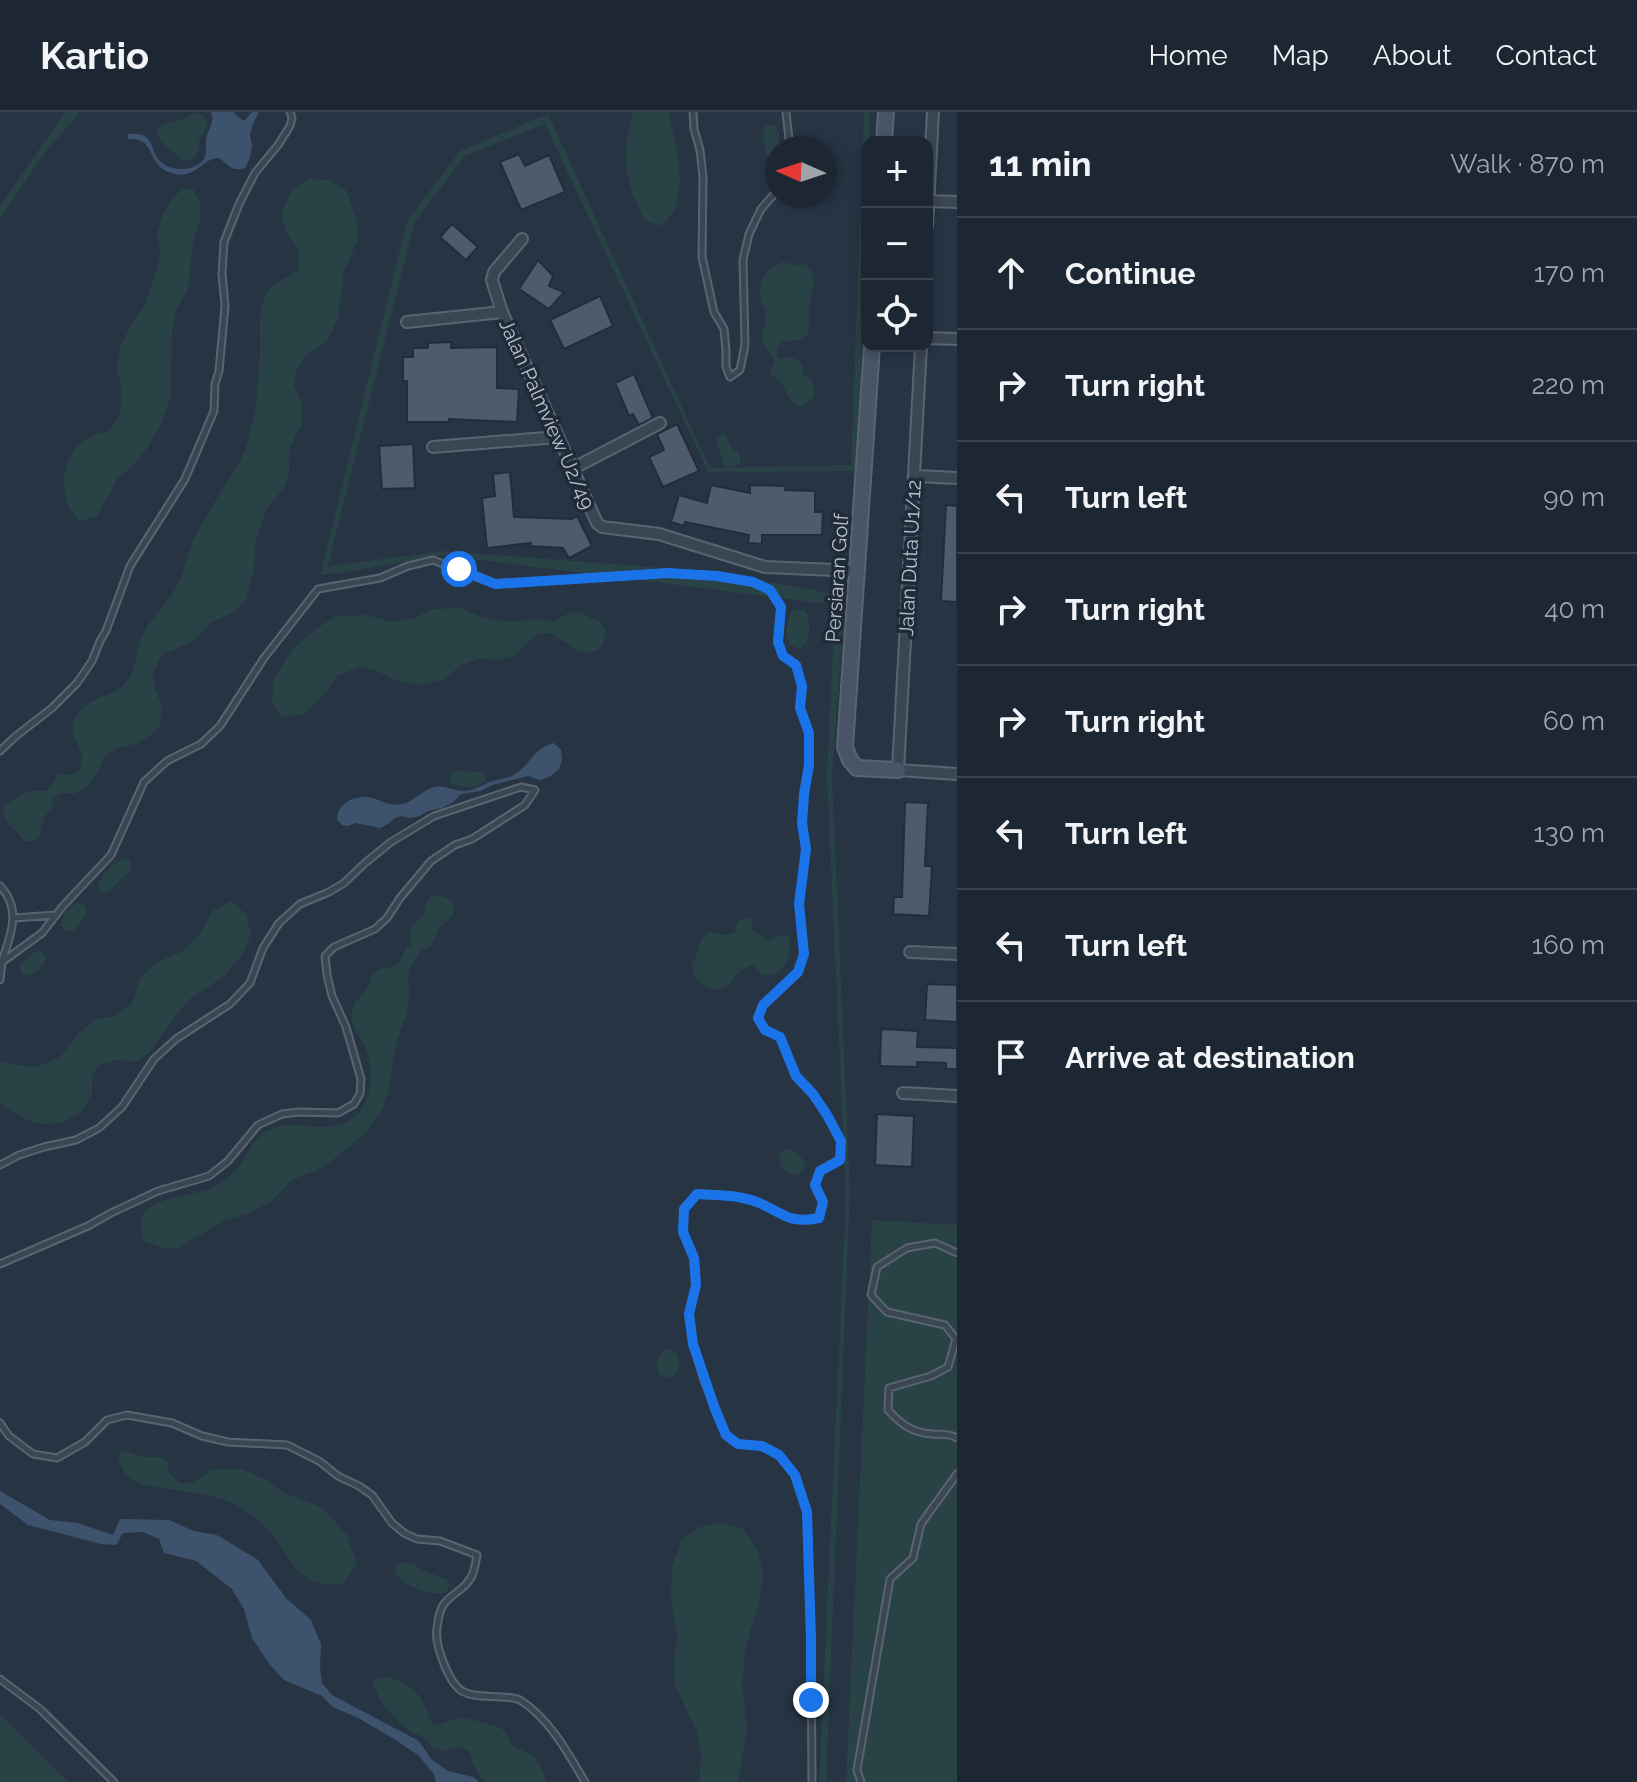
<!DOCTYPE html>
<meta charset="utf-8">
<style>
:root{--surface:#1d2733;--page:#2a333f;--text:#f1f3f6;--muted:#a0a5ac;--line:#3b444e}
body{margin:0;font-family:Raleway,sans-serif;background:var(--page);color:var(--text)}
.controls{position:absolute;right:24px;top:24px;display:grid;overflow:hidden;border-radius:16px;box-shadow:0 4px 12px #0003}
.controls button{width:72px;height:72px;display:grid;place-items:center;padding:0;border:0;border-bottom:2px solid var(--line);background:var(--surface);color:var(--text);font:40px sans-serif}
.compass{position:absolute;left:765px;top:24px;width:72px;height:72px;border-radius:50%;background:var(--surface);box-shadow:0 4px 12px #0003;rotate:273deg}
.stop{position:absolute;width:24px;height:24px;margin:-18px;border:6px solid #1a73e8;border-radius:50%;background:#fff}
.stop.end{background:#1a73e8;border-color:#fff;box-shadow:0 2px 8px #0008}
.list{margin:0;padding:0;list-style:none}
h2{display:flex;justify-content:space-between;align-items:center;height:104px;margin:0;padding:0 32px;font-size:34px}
h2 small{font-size:26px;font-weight:400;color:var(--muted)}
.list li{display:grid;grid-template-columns:52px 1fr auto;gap:24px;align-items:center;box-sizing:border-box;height:112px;padding:0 32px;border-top:2px solid var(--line)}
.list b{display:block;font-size:30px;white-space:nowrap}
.list em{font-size:26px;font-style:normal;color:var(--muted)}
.icon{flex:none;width:44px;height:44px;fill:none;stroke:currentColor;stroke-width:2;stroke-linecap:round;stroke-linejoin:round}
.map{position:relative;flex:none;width:957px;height:1670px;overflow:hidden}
header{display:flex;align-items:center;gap:48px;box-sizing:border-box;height:112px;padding:0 40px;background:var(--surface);border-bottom:2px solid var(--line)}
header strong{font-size:38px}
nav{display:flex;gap:44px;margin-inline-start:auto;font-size:28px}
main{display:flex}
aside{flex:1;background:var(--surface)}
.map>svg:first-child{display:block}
</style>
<header>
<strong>Kartio</strong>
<nav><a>Home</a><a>Map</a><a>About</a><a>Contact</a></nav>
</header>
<main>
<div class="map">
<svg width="957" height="1670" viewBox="0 0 957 1670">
<rect width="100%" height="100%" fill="#273444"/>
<!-- green -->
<path fill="#294245" d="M65 0H80L44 42 0 107V94Z
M633 0H669C675 31 687 67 674 98 671 103 666 109 662 114L644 108C624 65 621 46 633 0Z
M864 0H870L869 30H867L858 359 708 360 545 12 465 44 414 111 328 454 443 439 716 460 845 484 832 666 850 1079 826 1670H819L846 1085 827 665 835 493 441 443 342 461 320 463 407 109 460 39 548 2 710 356 851 353Z
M197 1 204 3 207 9 206 16 199 29 198 40 193 47C180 50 179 45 170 37 167 34 162 32 160 28 151 14 169 11 178 8 185 7 189 2 197 1Z
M770 12 776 14 779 23 780 36H777V44H766L763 22 765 15Z
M309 67 329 68 346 78 356 106 358 127 344 160 338 206 327 230 307 242 296 258 294 273 302 291V312L290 335 289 361 283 377 266 398 256 426 254 455 246 487 236 499 210 511 192 530 163 542 153 560 155 577 162 593 161 612 152 622 136 632 120 635 105 644 97 662 86 675 74 682 61 681 53 686 52 695 44 706 39 725 33 729H25L6 709 3 695C10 688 23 681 33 679 37 679 44 679 47 678 53 674 54 666 59 661L67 663 78 660C80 656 82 652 82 648 84 632 64 626 77 603 89 583 115 586 127 569 138 555 136 534 145 518 155 502 168 490 177 474 186 456 188 435 199 417 206 405 213 392 221 380 229 366 239 354 245 338 256 307 258 274 260 242 261 223 257 200 266 182 274 168 288 167 299 157V139L285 119 282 100 292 78Z
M182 77H193L201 92 200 108 193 129 188 177 177 197 172 219 171 285 162 310 149 333 135 352 118 366 97 404 79 409C75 403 70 399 68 393 59 372 65 340 85 328 92 323 102 321 110 319L120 301 122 279 117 258 120 236 131 213 144 195 154 167 160 142 157 121 163 102 172 87Z
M783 150 794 153 805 152C819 166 811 179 809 195 808 204 810 212 808 222L799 228 782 230 777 236V242L779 246C786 245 799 245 802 253 803 257 803 260 804 263L811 267 815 282C797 308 789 285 781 270 774 264 766 262 774 250 772 241 763 236 762 228 760 218 767 212 766 202 765 194 765 198 762 190 756 172 765 155 783 150Z
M722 322 726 323C730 330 729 337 738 339L740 345V352L728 355 724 353 716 328 718 324Z
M460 496C476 503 491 509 509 509 526 510 536 504 553 510 561 506 570 498 580 500 587 502 591 508 600 509L605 518 604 530 598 538 587 541 575 538 567 530 558 527 553 522 540 521 526 531 516 543 498 548 478 547 460 554 445 567 421 573 398 569 379 560 361 555 338 563 324 583 303 602 282 605 272 590 274 567 291 539 313 519 336 504 367 503 390 510 414 506 434 497Z
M796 497 805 499C811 511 810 520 806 532L798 537 789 532 786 519 790 501Z
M457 658 473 660 482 659 486 663 485 670C473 676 465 677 452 672L449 667 451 661Z
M125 746 130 749 131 758 109 779 101 782 98 775C102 761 112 752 125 746Z
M437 783C450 786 455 788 453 803 448 808 442 812 438 818 432 829 436 834 422 838L411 853 408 867 410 882 407 902 397 927 389 978 381 1000 365 1021 340 1043 316 1059 292 1068 269 1091 247 1102 225 1108 178 1136H162L144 1129C126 1086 179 1087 206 1078 213 1076 222 1071 227 1067 246 1054 248 1026 271 1017 298 1006 328 1025 353 1006 373 991 375 954 364 933 359 922 349 912 352 899 353 890 360 886 365 879 369 875 369 867 372 863 379 854 391 858 399 850 402 846 404 839 407 834L413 835 410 830 411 815C414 811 419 808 422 804 426 798 425 791 430 785Z
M231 789 246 802 251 822 242 843 223 865 191 886 169 912 151 939 136 950 116 948 99 953 92 963V982L81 1000 62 1011 44 1012 29 1009 0 992V949L15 953 37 955 60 945 79 921 96 907 115 904 132 892 141 865 159 849 183 839 198 824 213 799Z
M77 791 85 793 87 802 73 819H65L61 813C63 802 67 797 77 791Z
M745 805 752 807 753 819 763 824 765 827 768 829 779 823 789 825C792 841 788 850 777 862L763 863 753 853C749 855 745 856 741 858 735 863 731 873 723 876 709 881 690 867 692 852 693 848 696 846 697 841 701 831 699 826 710 820L720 823 734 821 738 810Z
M33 840H41L46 846C42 855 37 861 28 864L21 861 20 853Z
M787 1037C798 1039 803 1044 805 1056L798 1063C784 1062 776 1054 781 1040Z
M872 1108 957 1113V1670H846Z
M666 1237 675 1239 680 1249 677 1261 669 1266 659 1262C656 1251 657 1243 666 1237Z
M124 1339C131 1340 137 1344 145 1345 160 1345 169 1343 169 1361L180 1371H194L210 1358 242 1357 266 1368 286 1382 322 1395 346 1422 357 1452 343 1472C334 1472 321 1473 313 1469 294 1460 291 1449 280 1433 267 1415 250 1398 229 1390 202 1379 171 1379 144 1373 130 1370 117 1355 119 1342Z
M720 1411 743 1417 758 1439 763 1463 758 1495 746 1533 742 1573 747 1615 738 1670H699L701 1641 696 1618 675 1573 674 1553 677 1523 671 1487 672 1454 682 1427 700 1415Z
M404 1450 414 1452 424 1459 446 1467 450 1472 447 1480C431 1486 405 1474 395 1461L396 1453Z
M386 1564C402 1569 420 1579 426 1596 429 1603 428 1607 434 1613 443 1613 449 1608 457 1606 464 1605 500 1613 505 1619 509 1624 508 1630 514 1634 520 1638 526 1639 531 1643 540 1649 543 1660 546 1670H486C476 1662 473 1651 469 1639L458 1635 444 1639 433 1636 424 1625 411 1620 384 1594 373 1574 374 1568Z
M0 1602 68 1670H0Z"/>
<!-- water -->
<path fill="#3d526d" d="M211 0H234L237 4 244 9 252 0H259L252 14 250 23 252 34 250 45 245 56C231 60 229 53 219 46 202 46 195 69 171 61 145 52 157 25 128 27V22C134 22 141 21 146 25 152 30 152 36 155 42 161 56 180 60 193 55 207 49 206 43 206 30 206 18 216 12 211 0Z
M554 631 561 638 562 648 559 657 551 664 540 668 528 664 492 673 481 679 461 682 453 690 442 696 428 699 420 704 410 706 402 704 395 706 388 712 380 716 356 711 348 714 342 713 337 708C337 691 356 682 372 686 383 689 391 695 402 692 414 690 422 678 434 675 445 673 454 679 465 679 476 678 483 672 493 669 499 667 505 667 511 664 530 656 532 636 554 631Z
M0 1379 50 1408 78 1411 113 1423 120 1407 169 1408 194 1419 217 1423 258 1448 286 1486 311 1508 321 1532 320 1555 322 1571 332 1583 419 1629 431 1647 448 1659 473 1665 479 1670H436L434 1662 418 1643 394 1627 358 1606 333 1595 322 1584 284 1568 270 1553 252 1526 244 1497 232 1477 196 1449 164 1441 159 1427 143 1420 123 1421 116 1433 101 1432 28 1413 0 1392Z"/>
<!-- building -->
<path fill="#4e5b6d" stroke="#222d3b" stroke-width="2" d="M519 42 525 54 549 43 565 80 521 98 500 50Z
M452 112 478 135 466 148 440 125Z
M538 148 553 164 549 174 564 180 549 197 519 177Z
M600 184 613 214 564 237 550 208Z
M451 230V236L497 235V276L519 277 517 310 449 307V310H407V269H403V245H413V236H428V231Z
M634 262 653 306 639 313 633 302 629 304 615 271Z
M677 312 699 359 663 375 649 345 664 338 657 322Z
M413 332 415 376 382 377 379 334Z
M510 360 514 405 572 407 577 404 592 434 569 446 563 436 530 434 531 431 487 436 482 386 495 384 493 362Z
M711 373 750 381V373L786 374 785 378 815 379V400H823L822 423H762V432L748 431 749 423 685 410 684 414 671 410 679 383 707 391Z
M946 393 957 394V490L941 489Z
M905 690 928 691 925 754H932L929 804 893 802 894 785H902Z
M927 872 957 873V910L925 908Z
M881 917 918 919 917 935 957 936V957H946V951L917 950V955L880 954Z
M877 1002 914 1004 912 1055 875 1053Z"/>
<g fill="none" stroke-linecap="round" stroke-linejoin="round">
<!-- lane casing -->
<g stroke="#5a6471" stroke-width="9">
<path id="lane" d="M693 0 694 17 700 38 703 65 702 145 714 200 724 217 726 239V255L730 265 740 258 745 233 743 148 749 122 761 97 777 79
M786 0 790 36
M0 639 16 624 52 596 77 571 92 549 100 529 106 519 130 454 185 367 214 299 215 272 219 259 225 194 222 162 224 130 239 92 255 61 278 33 290 14 292 6 290 0
M0 774C22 797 11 822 2 849
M14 806 55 803
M0 868 2 850 42 821 63 794 111 743 144 670 167 649 201 632 220 614 264 546 318 477 380 466 408 454 433 448 495 472 668 461 717 464 753 470 770 478 781 495 778 530 783 544 796 553 802 574 800 596 809 621V653L804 682 802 711 806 737 799 792 804 842 798 860 763 893 758 906 765 918 780 925 796 964 813 982 827 1003 841 1029 840 1048 820 1059 815 1073 823 1090 819 1106C786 1113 781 1098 754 1089 736 1083 716 1083 697 1082L684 1097 683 1120 694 1146 696 1173 689 1202 693 1232 704 1268 726 1323 738 1332 762 1334 779 1343 795 1363 807 1400 811 1527 812 1670
M0 1053 19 1043 44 1035 76 1028 99 1016 122 995 154 947 176 927 230 892 250 871 263 836 279 811 300 792 329 780 344 771 365 751 391 730 434 704 521 675 535 678 525 693 472 727 455 733 431 749 400 786 387 806 375 817 334 835 325 844 327 863 332 884 346 915 361 967 360 982 354 992 338 1001 298 1000 282 1002 258 1013 228 1049 209 1064 158 1079 111 1101 88 1114 0 1152
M957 1141 935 1131 907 1136 877 1155 871 1183 887 1200 945 1213 956 1227 948 1255 931 1264 889 1276 888 1298C901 1312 912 1321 932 1322 941 1323 948 1321 957 1326
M0 1311 9 1324 33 1342 57 1346 85 1330 107 1308 127 1303 172 1311 202 1324 228 1330 287 1333 319 1349 338 1364 359 1374 372 1383 392 1411 404 1421 417 1427 440 1429 477 1443C476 1449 475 1456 473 1461 468 1476 452 1481 444 1492 439 1498 438 1509 437 1516 435 1528 440 1541 444 1552 458 1587 468 1583 502 1585 509 1585 514 1585 520 1588 549 1606 568 1641 585 1670
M0 1567 40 1597 114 1670
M861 1670 857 1658 890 1467 913 1446 921 1412 957 1362"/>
</g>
<!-- street casing -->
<g stroke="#5a6471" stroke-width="14">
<path id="street" d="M928 89 957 90
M927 114 933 0
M522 127 494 160 492 168 502 200 597 411 602 415 659 422 765 455 858 459
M407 210 502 200
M927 226 957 227
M921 234 898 658 957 662
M433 335 558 325
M572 357 660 311
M915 364 957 366
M910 840 957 842
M903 981 957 984"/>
</g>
<!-- secondary casing -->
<g stroke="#5a6471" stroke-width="18">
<path id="secondary" d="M884 30 886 0
M872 234 845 635 850 648 857 656 898 658"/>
</g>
<!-- lane -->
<use href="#lane" stroke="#3b4653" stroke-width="5"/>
<!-- street -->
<use href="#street" stroke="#3b4653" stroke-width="10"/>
<!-- secondary -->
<use href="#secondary" stroke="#495566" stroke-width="14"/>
</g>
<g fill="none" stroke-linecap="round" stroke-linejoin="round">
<!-- route -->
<path stroke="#1a73e8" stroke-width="10" d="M459 457 495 472 668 461 717 464 753 470 770 478 781 495 778 530 783 544 796 553 802 574 800 596 809 621V653L804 682 802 711 806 737 799 792 804 842 798 860 763 893 758 906 765 918 780 925 796 964 813 982 827 1003 841 1029 840 1048 820 1059 815 1073 823 1090 819 1106C786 1113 781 1098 754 1089 736 1083 716 1083 697 1082L684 1097 683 1120 694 1146 696 1173 689 1202 693 1232 715 1297 726 1323 738 1332 762 1334 779 1343 795 1363 807 1400 811 1527V1588"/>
</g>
<g text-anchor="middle" stroke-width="7" stroke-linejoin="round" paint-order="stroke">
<!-- street labels -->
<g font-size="20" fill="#b9c1cd" stroke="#202b39">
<text transform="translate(547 302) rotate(66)" y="7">Jalan Palmview U2/49</text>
<text transform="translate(910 446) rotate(-87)" y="7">Jalan Duta U1/12</text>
<text transform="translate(837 466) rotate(-86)" y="7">Persiaran Golf</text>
</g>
</g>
</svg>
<div class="controls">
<button>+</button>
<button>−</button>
<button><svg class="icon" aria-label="locate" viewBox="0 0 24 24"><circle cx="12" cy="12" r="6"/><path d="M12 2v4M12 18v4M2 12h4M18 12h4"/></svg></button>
</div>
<svg class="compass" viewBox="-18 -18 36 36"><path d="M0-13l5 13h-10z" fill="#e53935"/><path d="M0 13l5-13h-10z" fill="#a0a5ac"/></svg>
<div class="stop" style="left:459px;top:457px"></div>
<div class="stop end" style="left:811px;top:1588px"></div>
</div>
<aside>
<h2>11 min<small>Walk · 870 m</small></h2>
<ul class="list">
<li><svg class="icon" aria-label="ahead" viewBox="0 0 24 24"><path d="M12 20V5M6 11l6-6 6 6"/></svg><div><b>Continue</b></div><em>170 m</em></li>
<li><svg class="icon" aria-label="right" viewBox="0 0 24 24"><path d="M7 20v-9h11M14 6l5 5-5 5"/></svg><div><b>Turn right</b></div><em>220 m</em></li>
<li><svg class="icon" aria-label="left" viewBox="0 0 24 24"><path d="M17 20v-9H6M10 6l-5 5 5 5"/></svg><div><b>Turn left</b></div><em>90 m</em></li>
<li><svg class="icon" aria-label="right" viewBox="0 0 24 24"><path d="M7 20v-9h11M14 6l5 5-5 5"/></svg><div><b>Turn right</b></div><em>40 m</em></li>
<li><svg class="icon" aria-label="right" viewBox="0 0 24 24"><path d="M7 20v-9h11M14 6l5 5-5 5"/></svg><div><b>Turn right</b></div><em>60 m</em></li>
<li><svg class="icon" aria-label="left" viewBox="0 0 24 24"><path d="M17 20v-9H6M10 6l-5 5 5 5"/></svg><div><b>Turn left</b></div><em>130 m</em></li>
<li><svg class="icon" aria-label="left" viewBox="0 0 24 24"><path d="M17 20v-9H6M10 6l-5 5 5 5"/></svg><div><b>Turn left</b></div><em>160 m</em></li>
<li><svg class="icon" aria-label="arrive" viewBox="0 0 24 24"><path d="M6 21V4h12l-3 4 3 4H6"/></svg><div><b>Arrive at destination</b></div></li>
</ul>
</aside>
</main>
